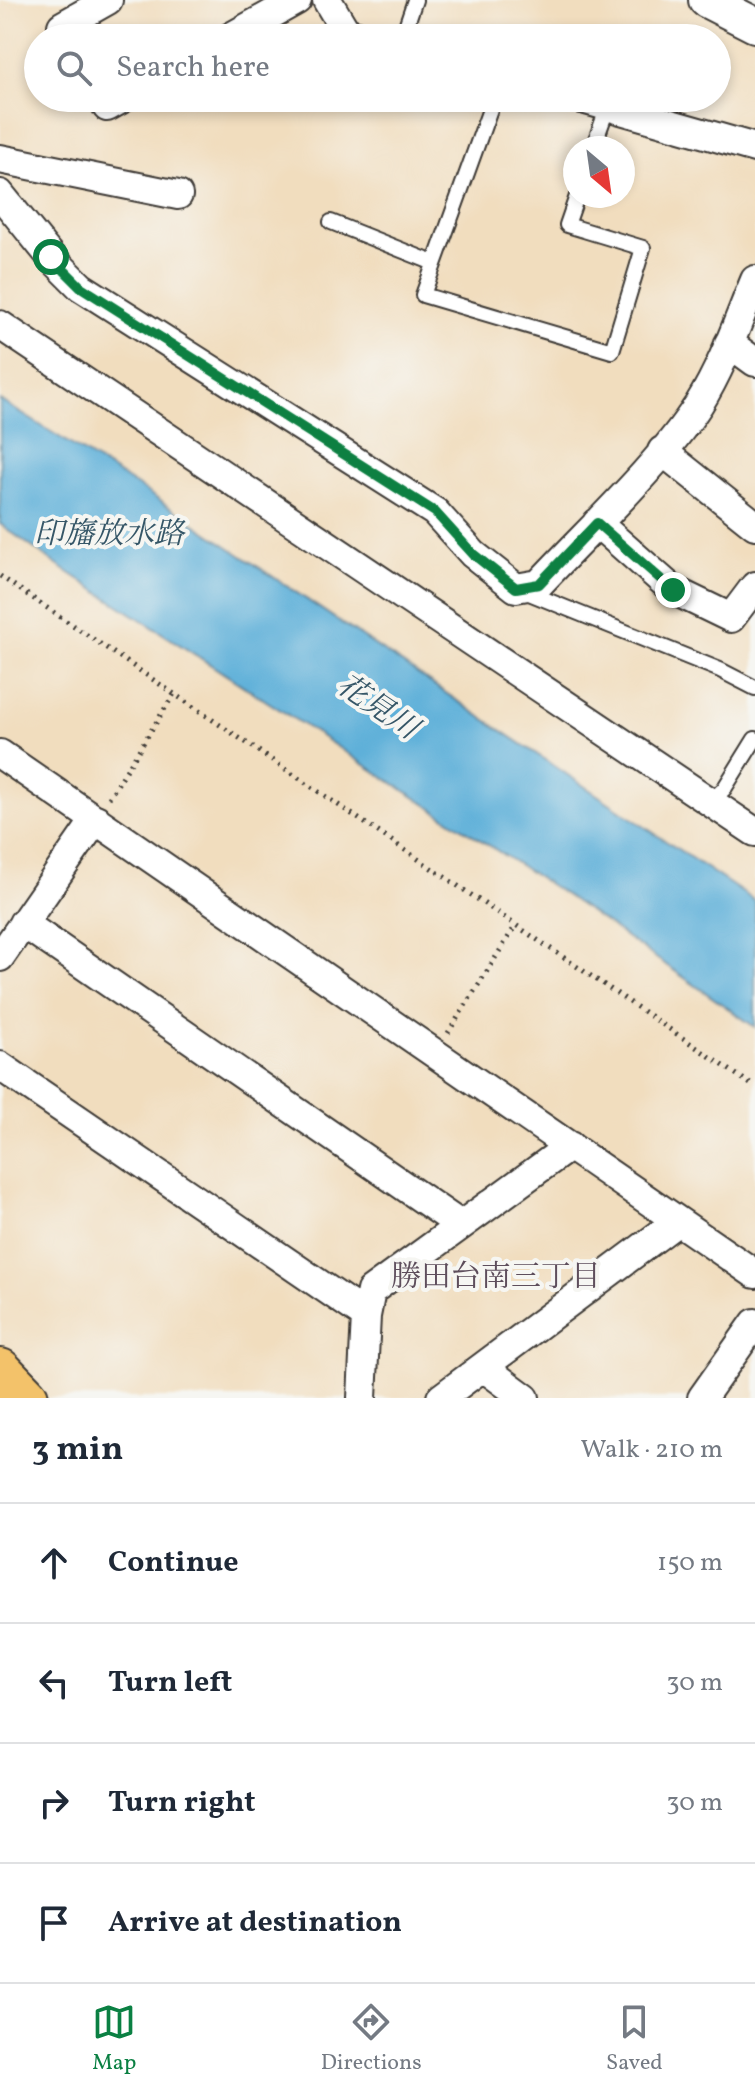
<!DOCTYPE html>
<meta charset="utf-8">
<style>
:root{--surface:#fff;--page:#f6f6f7;--text:#1f2937;--muted:#747a83;--line:#e0e1e3;--accent:#0b8043}
body{margin:0;font-family:Vollkorn,"Noto Serif JP",serif;background:var(--page);color:var(--text)}
.compass{position:absolute;left:563px;top:136px;width:72px;height:72px;border-radius:50%;background:var(--surface);box-shadow:0 4px 12px #0003;rotate:151deg}
.stop{position:absolute;width:24px;height:24px;margin:-18px;border:6px solid #0b8043;border-radius:50%;background:#fff}
.stop.end{background:#0b8043;border-color:#fff;box-shadow:0 2px 8px #0008}
.list{margin:0;padding:0;list-style:none}
h2{display:flex;justify-content:space-between;align-items:center;height:104px;margin:0;padding:0 32px;font-size:34px}
h2 small{font-size:26px;font-weight:400;color:var(--muted)}
.list li{display:grid;grid-template-columns:52px 1fr auto;gap:24px;align-items:center;box-sizing:border-box;height:120px;padding:0 32px;border-top:2px solid var(--line)}
.list b{display:block;font-size:30px;white-space:nowrap}
.list em{font-size:26px;font-style:normal;color:var(--muted)}
.icon{flex:none;width:44px;height:44px;fill:none;stroke:currentColor;stroke-width:2;stroke-linecap:round;stroke-linejoin:round}
.map{position:relative;flex:none;width:755px;height:1398px;overflow:hidden}
.search{position:absolute;background:var(--surface);box-shadow:0 4px 12px #0003;left:24px;right:24px;top:24px;height:88px;display:flex;align-items:center;gap:20px;box-sizing:border-box;padding:0 28px;border-radius:44px;color:var(--muted);font-size:30px}
.sheet{height:584px;background:var(--surface)}
nav{display:flex;justify-content:space-around;align-items:center;box-sizing:border-box;height:112px;border-top:2px solid var(--line);background:var(--surface);font-size:22px;color:var(--muted)}
nav a{display:grid;justify-items:center;gap:4px}
nav .on{color:var(--accent)}
.map>svg:first-child{display:block}
</style>
<div class="map">
<svg width="755" height="1398" viewBox="0 0 755 1398">
<rect width="100%" height="100%" fill="#f6f6f2"/>
<filter id="ink" filterUnits="userSpaceOnUse"><feTurbulence type="fractalNoise" baseFrequency=".0125" numOctaves="2"/><feDisplacementMap in="SourceGraphic" scale="16" xChannelSelector="R" yChannelSelector="G"/><feConvolveMatrix kernelMatrix="1 2 1 2 8 2 1 2 1" color-interpolation-filters="sRGB"/></filter>
<filter id="wash" filterUnits="userSpaceOnUse"><feTurbulence type="fractalNoise" baseFrequency=".006" numOctaves="4" result="noise"/><feDisplacementMap in="SourceGraphic" scale="32" xChannelSelector="R" yChannelSelector="G"/><feGaussianBlur stdDeviation="1.8" result="paint"/><feColorMatrix in="noise" values="0 0 0 0 0 0 0 0 0 0 0 0 0 0 0 0 0 1.4 0 .05"/><feComposite in="paint" operator="in"/></filter>
<g filter="url(#wash)">
<rect width="100%" height="100%" fill="#f1ddbe"/>
<!-- water -->
<path fill="#5eb0d9" stroke="#3d667a" stroke-width="2" d="M0 400 144 490 755 901V1027L567 896 57 565 0 524Z"/>
</g>
<g filter="url(#ink)">
<g fill="none" stroke-linecap="round" stroke-linejoin="round">
<!-- service casing -->
<g stroke="#3c3934" stroke-width="18">
<path id="service" d="M402 38 415 0
M494 98 423 295 612 351 643 248 567 225 577 196
M593 148 608 106
M331 222 434 263
M524 591 720 670 755 688
M710 802 724 789 755 739"/>
</g>
<!-- minor casing -->
<g stroke="#3c3934" stroke-width="32">
<path id="minor" d="M327 0 346 32 367 38
M69 38 62 26 108 0
M229 38 297 0
M102 98 107 107 123 98
M579 98 755 148
M0 159 178 195
M0 194 51 257 81 287 435 512 473 554 516 588 539 584C591 528 657 468 699 404 723 366 738 321 755 280
M0 325 755 832
M729 343 755 362
M662 451 755 525
M597 523 673 590 731 618 755 586
M0 754 755 1274
M23 923 459 1224
M0 957 96 819
M0 1066 366 1316 362 1398
M366 1316 371 1291 570 1146
M483 1367 525 1398
M441 1398 678 1221
M702 1398 755 1323"/>
</g>
<!-- tertiary casing -->
<g stroke="#3c3934" stroke-width="38">
<path id="tertiary" d="M706 0 755 25"/>
</g>
<!-- trunk casing -->
<g stroke="#3c3934" stroke-width="48">
<path id="trunk" d="M0 1371 26 1398"/>
</g>
<!-- path -->
<path stroke="#3c3934" stroke-width="5" stroke-dasharray="2 6" stroke-linecap="butt" d="M0 576 755 1087
M109 798 174 694
M448 1033 516 925"/>
<!-- service -->
<use href="#service" stroke="#fff" stroke-width="14"/>
<!-- minor -->
<use href="#minor" stroke="#fff" stroke-width="28"/>
<!-- tertiary -->
<use href="#tertiary" stroke="#fff" stroke-width="34"/>
<!-- trunk -->
<use href="#trunk" stroke="#f3c26a" stroke-width="44"/>
</g>
</g>
<g fill="none" stroke-linecap="round" stroke-linejoin="round" filter="url(#ink)">
<!-- route -->
<path stroke="#0b8043" stroke-width="10" d="M51 257 81 287 435 512 473 554 516 588 539 584 597 523 673 590"/>
</g>
<g text-anchor="middle" stroke-width="8" stroke-linejoin="round" paint-order="stroke">
<!-- water labels -->
<g font-size="30" font-style="italic" fill="#365768" stroke="#f6f6f2">
<text x="109" y="543">印旛放水路</text>
<text transform="translate(378 706) rotate(34)" y="10">花見川</text>
</g>
<!-- neighbourhood labels -->
<g font-size="30" fill="#5e4e5c" stroke="#f6f6f2">
<text x="496" y="1286">勝田台南三丁目</text>
</g>
</g>
</svg>
<svg class="compass" viewBox="-18 -18 36 36"><path d="M0-13l5 13h-10z" fill="#e53935"/><path d="M0 13l5-13h-10z" fill="#747a83"/></svg>
<div class="stop" style="left:51px;top:257px"></div>
<div class="stop end" style="left:673px;top:590px"></div>
<div class="search"><svg class="icon" aria-label="search" viewBox="0 0 24 24"><circle cx="10" cy="10" r="6"/><path d="M15 15l6 6"/></svg>Search here</div>
</div>
<section class="sheet">
<h2>3 min<small>Walk · 210 m</small></h2>
<ul class="list">
<li><svg class="icon" aria-label="ahead" viewBox="0 0 24 24"><path d="M12 20V5M6 11l6-6 6 6"/></svg><div><b>Continue</b></div><em>150 m</em></li>
<li><svg class="icon" aria-label="left" viewBox="0 0 24 24"><path d="M17 20v-9H6M10 6l-5 5 5 5"/></svg><div><b>Turn left</b></div><em>30 m</em></li>
<li><svg class="icon" aria-label="right" viewBox="0 0 24 24"><path d="M7 20v-9h11M14 6l5 5-5 5"/></svg><div><b>Turn right</b></div><em>30 m</em></li>
<li><svg class="icon" aria-label="arrive" viewBox="0 0 24 24"><path d="M6 21V4h12l-3 4 3 4H6"/></svg><div><b>Arrive at destination</b></div></li>
</ul>
</section>
<nav>
<a class="on"><svg class="icon" aria-label="map" viewBox="0 0 24 24"><path d="M3 6l6-2 6 2 6-2v14l-6 2-6-2-6 2zM9 4v14M15 6v14"/></svg>Map</a>
<a><svg class="icon" aria-label="directions" viewBox="0 0 24 24"><path d="M12 3l9 9-9 9-9-9zM9 14v-3h6M13 9l2 2-2 2"/></svg>Directions</a>
<a><svg class="icon" aria-label="saved" viewBox="0 0 24 24"><path d="M7 4h10v16l-5-4-5 4z"/></svg>Saved</a>
</nav>
